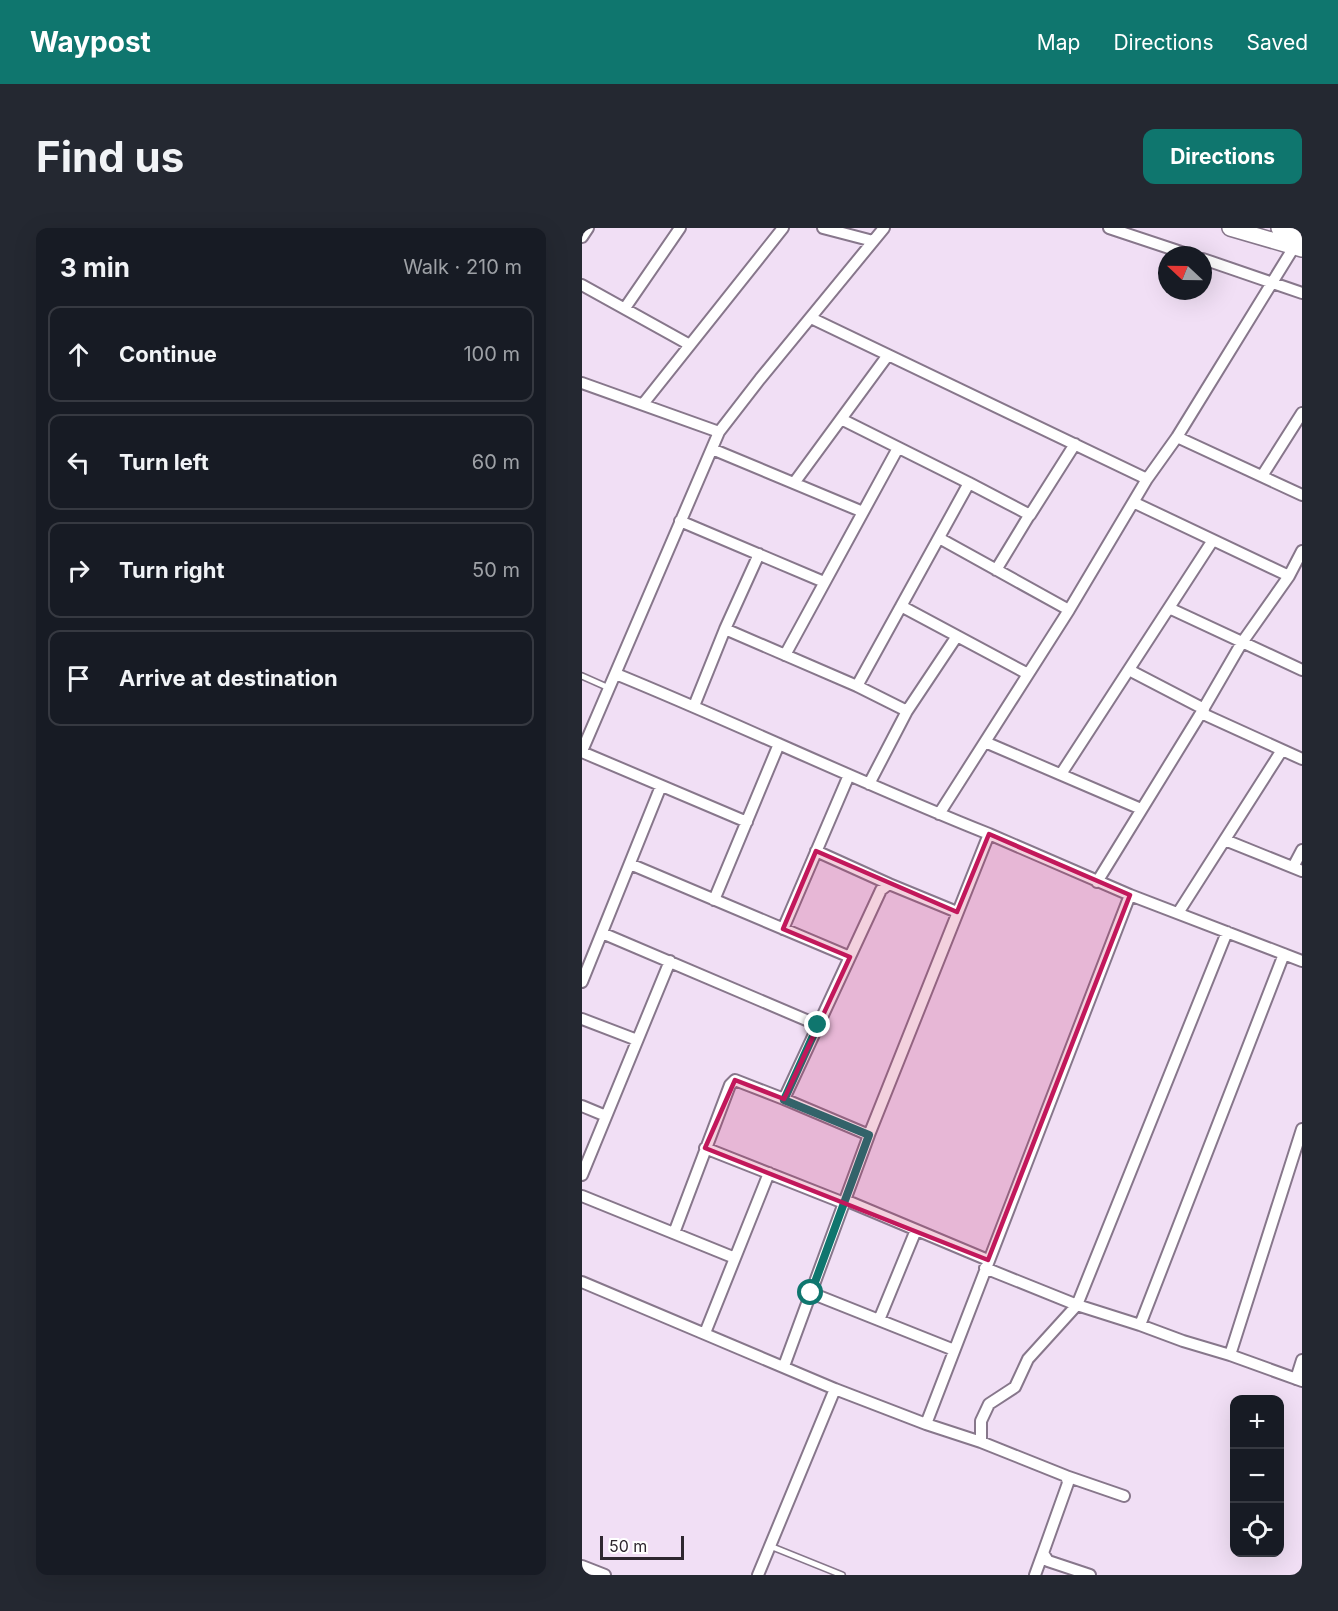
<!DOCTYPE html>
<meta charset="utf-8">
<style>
:root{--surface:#171b24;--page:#242831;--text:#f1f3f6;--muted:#9ea1a6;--line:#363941;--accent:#0f766e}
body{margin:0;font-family:Inter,sans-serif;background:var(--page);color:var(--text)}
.controls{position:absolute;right:18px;bottom:18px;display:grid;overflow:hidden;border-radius:12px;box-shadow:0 6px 24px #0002}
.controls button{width:54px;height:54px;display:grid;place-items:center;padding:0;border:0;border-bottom:2px solid var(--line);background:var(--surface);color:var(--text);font:30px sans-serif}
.compass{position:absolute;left:576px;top:18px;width:54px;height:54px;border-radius:50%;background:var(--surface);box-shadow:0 6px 24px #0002;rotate:292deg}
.scale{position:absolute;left:18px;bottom:15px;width:84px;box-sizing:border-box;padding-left:6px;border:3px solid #2e272f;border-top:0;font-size:16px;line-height:21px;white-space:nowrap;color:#2e272f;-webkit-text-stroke:4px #fff;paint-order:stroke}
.stop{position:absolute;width:18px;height:18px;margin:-14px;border:4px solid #0f766e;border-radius:50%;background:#fff}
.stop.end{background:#0f766e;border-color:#fff;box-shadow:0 2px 6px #0008}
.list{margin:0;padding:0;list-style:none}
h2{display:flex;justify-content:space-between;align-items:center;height:78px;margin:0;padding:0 24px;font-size:26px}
h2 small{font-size:20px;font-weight:400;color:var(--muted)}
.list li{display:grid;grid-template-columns:39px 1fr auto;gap:18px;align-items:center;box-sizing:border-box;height:96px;margin:0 12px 12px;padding:0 12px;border:2px solid var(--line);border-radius:12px}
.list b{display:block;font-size:22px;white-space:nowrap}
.list em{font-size:20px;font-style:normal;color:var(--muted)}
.icon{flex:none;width:33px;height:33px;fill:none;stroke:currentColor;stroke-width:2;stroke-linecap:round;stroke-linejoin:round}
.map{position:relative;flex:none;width:720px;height:1347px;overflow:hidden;border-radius:12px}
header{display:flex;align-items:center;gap:36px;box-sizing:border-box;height:84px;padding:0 30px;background:var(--accent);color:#fff}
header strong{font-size:28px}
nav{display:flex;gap:33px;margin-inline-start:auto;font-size:21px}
.intro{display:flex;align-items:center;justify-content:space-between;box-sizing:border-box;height:144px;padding:0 36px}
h1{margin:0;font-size:42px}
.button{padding:15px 27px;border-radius:12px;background:var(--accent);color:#fff;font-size:21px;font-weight:700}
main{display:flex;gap:36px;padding:0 36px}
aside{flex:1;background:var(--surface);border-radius:12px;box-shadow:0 6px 24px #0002}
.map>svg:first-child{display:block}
</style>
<header>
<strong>Waypost</strong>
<nav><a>Map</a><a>Directions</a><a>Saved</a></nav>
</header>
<div class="intro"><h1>Find us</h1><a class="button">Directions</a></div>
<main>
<aside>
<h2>3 min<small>Walk · 210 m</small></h2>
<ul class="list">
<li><svg class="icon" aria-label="ahead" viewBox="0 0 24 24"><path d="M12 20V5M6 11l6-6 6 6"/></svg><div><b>Continue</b></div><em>100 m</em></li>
<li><svg class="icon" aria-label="left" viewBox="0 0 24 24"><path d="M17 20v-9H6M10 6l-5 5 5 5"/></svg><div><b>Turn left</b></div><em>60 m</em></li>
<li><svg class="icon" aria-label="right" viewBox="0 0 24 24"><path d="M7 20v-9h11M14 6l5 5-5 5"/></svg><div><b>Turn right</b></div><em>50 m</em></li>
<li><svg class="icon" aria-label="arrive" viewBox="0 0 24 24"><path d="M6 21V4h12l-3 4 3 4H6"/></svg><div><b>Arrive at destination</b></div></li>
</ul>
</aside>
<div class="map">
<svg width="720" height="1347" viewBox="0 0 720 1347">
<rect width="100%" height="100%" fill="#f1dff5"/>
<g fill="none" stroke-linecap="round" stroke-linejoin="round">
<!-- service casing -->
<g stroke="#87778b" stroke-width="8">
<path id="service" d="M0 448 27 460
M188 1318 260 1347"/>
</g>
<!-- minor casing -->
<g stroke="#87778b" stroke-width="14">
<path id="minor" d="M241 0 291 13
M527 0 608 27
M0 9 6 0
M621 31 720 65
M0 57 108 117
M43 80 98 0
M229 90 565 251
M0 155 137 204
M61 176 201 0
M259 191 387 255
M595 209 720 267
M130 221 281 284
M680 248 720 185
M212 255 306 127
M553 275 707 348
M98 293 242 354
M357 310 487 382
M414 342 448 286
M319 378 446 446
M587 380 720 442
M143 401 177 326
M203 427 316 220
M547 442 622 481
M34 446C159 497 281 556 407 606
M275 458 387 255 448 287 493 216
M112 478 143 401 275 458 325 483 287 556
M325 483 375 408
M619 485 720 531
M403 514 559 581
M0 523 137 204 178 151 302 0
M0 524 165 594
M479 546 631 312
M357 586 487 382 565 251 595 209 712 19
M643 612 720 643
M234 623 307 656
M48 636 268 729
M711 639 720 622
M515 654 619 485 659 416 707 348 720 323
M548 667 720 733
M132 672 197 516
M596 685 700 522
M201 701 267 547
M20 705 236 797
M0 754 79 558
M0 791 55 812
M0 878 24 888
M287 907 202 871 299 662 307 656 375 684
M123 920 262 975
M0 947 88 733
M0 968 153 1030
M263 972 406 1032
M92 1005 148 857 153 852 202 871
M403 1040 495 1077 558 1097 601 1113 648 1127 720 1153
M0 1054 253 1161 176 1347
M229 1065 372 1122
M297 1092 334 1002
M558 1097 702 726
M123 1105 187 945
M648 1127 720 901
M202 1138 287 907 407 606 548 667 344 1196 253 1161
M714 1151 720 1132
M344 1196 399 1214 484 1248 486 1255 461 1325 466 1333 508 1347
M399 1214V1193L407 1176 433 1159 446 1131 495 1077 645 704
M484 1248 542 1268
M0 1338 23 1347
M453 1347 461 1325"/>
</g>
<!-- primary casing -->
<g stroke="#87778b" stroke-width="18">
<path id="primary" d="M648 0 720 21
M697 0 720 7"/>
</g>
<!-- service -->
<use href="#service" stroke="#fff" stroke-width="5"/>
<!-- minor -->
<use href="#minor" stroke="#fff" stroke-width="10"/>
<!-- primary -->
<use href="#primary" stroke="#fff" stroke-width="15"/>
</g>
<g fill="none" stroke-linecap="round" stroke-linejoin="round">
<!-- route -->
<path stroke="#0f766e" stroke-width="8" d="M229 1065 287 907 202 872 236 797"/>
</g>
<!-- marked area -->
<path fill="#c2185b" fill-opacity="0.2" stroke="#c2185b" stroke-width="4.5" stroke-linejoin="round" d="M407 606 548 667 406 1032 123 920 153 852 202 871 268 729 201 701 234 623 375 684Z"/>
</svg>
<div class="controls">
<button>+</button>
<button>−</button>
<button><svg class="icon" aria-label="locate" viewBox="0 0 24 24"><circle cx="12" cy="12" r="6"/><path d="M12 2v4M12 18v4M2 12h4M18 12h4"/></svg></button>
</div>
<svg class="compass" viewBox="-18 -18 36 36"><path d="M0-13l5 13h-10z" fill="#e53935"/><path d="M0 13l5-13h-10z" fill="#9ea1a6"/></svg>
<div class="scale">50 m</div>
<div class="stop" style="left:229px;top:1065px"></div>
<div class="stop end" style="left:236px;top:797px"></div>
</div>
</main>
